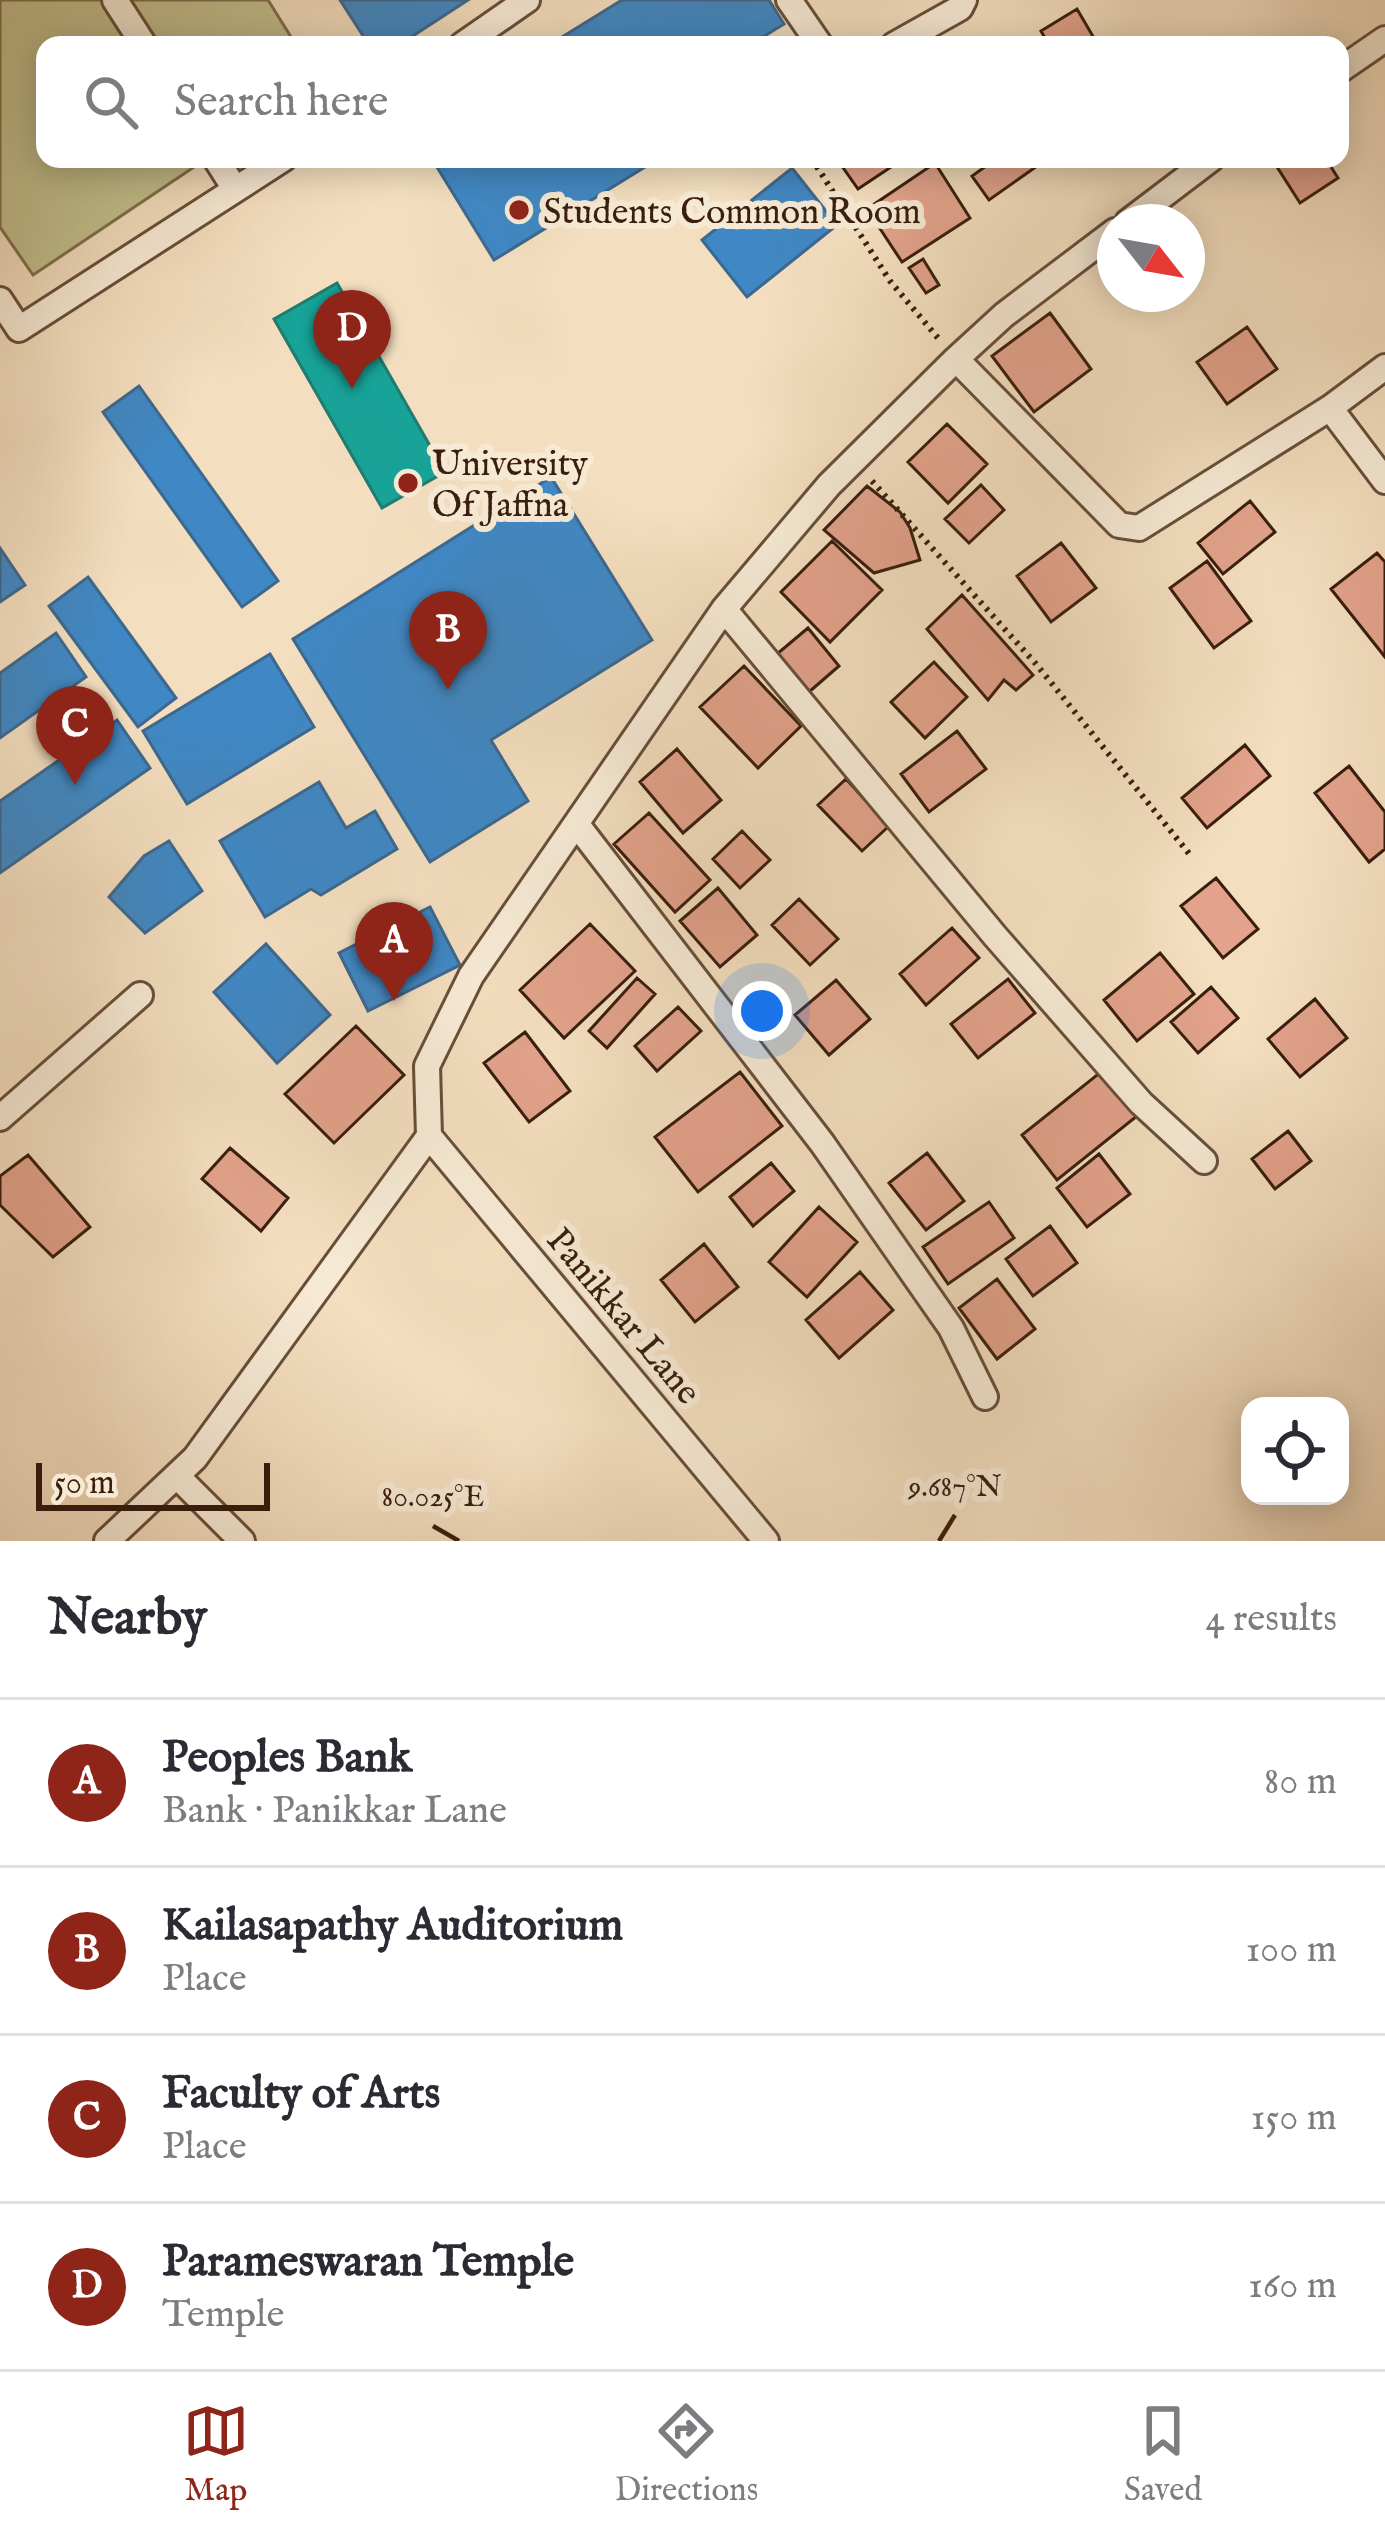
<!DOCTYPE html>
<meta charset="utf-8">
<style>
:root{--surface:#fff;--page:#f2f2f3;--text:#2b2b33;--muted:#7c7c81;--line:#e1e1e2;--accent:#8f2418}
body{margin:0;font-family:"IM FELL English",serif;background:var(--page);color:var(--text)}
.controls{position:absolute;right:36px;bottom:36px;display:grid;overflow:hidden;border-radius:24px;box-shadow:0 6px 30px #0003}
.controls button{width:108px;height:108px;display:grid;place-items:center;padding:0;border:0;border-bottom:3px solid var(--line);background:var(--surface);color:var(--text);font:60px sans-serif}
.compass{position:absolute;left:1097px;top:204px;width:108px;height:108px;border-radius:50%;background:var(--surface);box-shadow:0 6px 30px #0003;rotate:121deg}
.scale{position:absolute;left:36px;bottom:30px;width:234px;box-sizing:border-box;padding-left:12px;border:6px solid #391e0d;border-top:0;font-size:33px;line-height:42px;white-space:nowrap;color:#391e0d;-webkit-text-stroke:9px #f7ead5;paint-order:stroke}
.you{position:absolute;left:762px;top:1011px;width:42px;height:42px;margin:-30px;border:9px solid #fff;border-radius:50%;background:#1a73e8;box-shadow:0 0 0 18px #1a73e833}
.badge{display:grid;place-items:center;width:78px;height:78px;border-radius:50%;background:var(--accent);color:#fff;font-size:39px;font-weight:700}
.pin{position:absolute;translate:-50% -99px;filter:drop-shadow(0 3px 6px #0008)}
.pin::after{content:'';position:absolute;top:63px;width:42px;height:36px;background:inherit;clip-path:polygon(0 0,100% 0,50% 100%)}
.list{margin:0;padding:0;list-style:none}
h2{display:flex;justify-content:space-between;align-items:center;height:156px;margin:0;padding:0 48px;font-size:51px}
h2 small{font-size:39px;font-weight:400;color:var(--muted)}
.list li{display:grid;grid-template-columns:78px 1fr auto;gap:36px;align-items:center;box-sizing:border-box;height:168px;padding:0 48px;border-top:3px solid var(--line)}
.list b{display:block;font-size:45px;white-space:nowrap}
.list p{margin:0;font-size:39px;white-space:nowrap;color:var(--muted)}
.list em{font-size:39px;font-style:normal;color:var(--muted)}
.icon{flex:none;width:66px;height:66px;fill:none;stroke:currentColor;stroke-width:2;stroke-linecap:round;stroke-linejoin:round}
.map{position:relative;flex:none;width:1385px;height:1541px;overflow:hidden}
.search{position:absolute;background:var(--surface);box-shadow:0 6px 30px #0003;left:36px;right:36px;top:36px;height:132px;display:flex;align-items:center;gap:30px;box-sizing:border-box;padding:0 42px;border-radius:24px;color:var(--muted);font-size:45px}
.sheet{height:828px;background:var(--surface)}
nav{display:flex;justify-content:space-around;align-items:center;box-sizing:border-box;height:168px;border-top:3px solid var(--line);background:var(--surface);font-size:33px;color:var(--muted)}
nav a{display:grid;justify-items:center;gap:6px}
nav .on{color:var(--accent)}
.map>svg:first-child{display:block}
</style>
<div class="map">
<svg width="1385" height="1541" viewBox="0 0 1385 1541">
<rect width="100%" height="100%" fill="#f3debf"/>
<filter id="stains"><feTurbulence type="fractalNoise" baseFrequency=".00167" numOctaves="4"/><feColorMatrix values="0 0 0 0 .2 0 0 0 0 .09 0 0 0 0 .02 0 0 0 .5 -.17"/></filter>
<radialGradient id="worn" r=".72"><stop offset=".6" stop-color="#630" stop-opacity="0"/><stop offset="1" stop-color="#630" stop-opacity=".3"/></radialGradient>
<!-- green -->
<path fill="#c2bf8d" stroke="#7e6e4d" stroke-width="3" d="M0 0H268L296 45H45V159H206L33 275 0 227Z"/>
<!-- schools -->
<path fill="#3f88c5" stroke="#3d688e" stroke-width="3" d="M340 0H468L399 45H369Z
M622 0H769L784 24 750 45H549Z
M432 159H658L494 260Z
M792 168 837 225 747 297 702 240Z
M139 386 278 581 242 607 103 412Z
M551 477 652 640 491 740 528 801 430 862 293 639Z
M0 548 25 585 0 602Z
M88 577 176 698 138 727 49 606Z
M56 633 86 677 0 738V673Z
M270 654 314 727 187 804 143 731Z
M117 720 150 768 0 873V801Z
M319 782 346 828 375 811 397 849 321 895 311 889 265 917 220 841Z
M169 841 202 891 145 933 109 897 144 856Z
M430 907 460 965 368 1011 339 953Z
M266 944 330 1015 277 1063 214 992Z"/>
<!-- public -->
<path fill="#17a398" stroke="#217b6e" stroke-width="3" d="M337 283 445 472 382 508 274 319Z"/>
<!-- building -->
<path fill="#e2a28b" stroke="#391e0d" stroke-width="3" d="M1077 9 1098 45H1049L1041 31Z
M837 159H903L858 189Z
M996 159H1047L989 200 972 176Z
M1272 159H1326L1338 178 1300 203Z
M935 163 970 218 902 262 867 209Z
M923 259 939 285 926 293 909 268Z
M1050 313 1091 369 1034 412 992 356Z
M1247 327 1277 369 1227 404 1197 362Z
M947 424 987 464 948 503 908 462Z
M981 485 1004 510 969 543 945 519Z
M867 486 900 512 910 528 920 560 874 573 824 530Z
M1250 501 1275 532 1223 574 1198 543Z
M832 541 882 590 830 642 781 592Z
M1061 543 1096 588 1051 622 1017 576Z
M1377 553 1385 562V657L1331 589Z
M1207 561 1251 621 1214 648 1170 588Z
M962 595 1033 675 1016 690 1004 680 988 700 927 629Z
M808 628 839 666 809 692 777 654Z
M934 662 967 697 925 738 891 702Z
M744 666 801 726 758 768 700 707Z
M957 731 986 769 929 812 901 774Z
M1245 745 1270 776 1207 828 1182 798Z
M677 749 721 800 683 833 640 782Z
M1349 766 1385 812V849L1369 862 1315 793Z
M846 779 889 826 862 851 818 805Z
M649 813 710 880 675 912 614 844Z
M742 831 770 860 740 888 713 859Z
M1216 878 1258 929 1223 958 1181 906Z
M718 888 757 935 720 967 680 921Z
M799 899 838 939 810 965 772 925Z
M590 924 635 971 564 1038 520 990Z
M952 928 979 958 926 1005 900 974Z
M1160 953 1194 994 1137 1041 1104 1000Z
M637 978 655 994 607 1048 589 1031Z
M1008 979 1035 1013 978 1058 951 1024Z
M836 980 870 1019 829 1055 795 1015Z
M1211 987 1238 1018 1198 1053 1171 1022Z
M1315 999 1347 1038 1300 1077 1268 1039Z
M678 1007 701 1031 657 1071 635 1046Z
M356 1026 404 1075 334 1143 285 1094Z
M525 1032 570 1091 529 1122 484 1063Z
M1102 1071 1137 1116 1057 1180 1022 1135Z
M740 1072 782 1126 698 1192 655 1137Z
M1288 1131 1311 1161 1275 1189 1252 1159Z
M230 1148 288 1198 261 1231 202 1179Z
M927 1153 964 1201 926 1230 889 1183Z
M1099 1154 1130 1194 1087 1227 1057 1188Z
M28 1155 90 1227 53 1257 0 1205V1176Z
M771 1163 794 1191 753 1226 730 1197Z
M989 1202 1014 1238 948 1284 923 1247Z
M819 1207 857 1242 807 1297 769 1262Z
M1050 1226 1077 1263 1033 1296 1006 1259Z
M704 1244 738 1287 695 1322 661 1280Z
M860 1272 893 1310 839 1358 806 1320Z
M997 1279 1035 1329 997 1359 959 1308Z"/>
<g fill="none" stroke-linecap="round" stroke-linejoin="round">
<!-- minor casing -->
<g stroke="#684e3a" stroke-width="30">
<path id="minor" d="M115 0 144 45
M789 0 820 45
M462 45 527 0
M894 45 960 8 964 0
M1340 70 1385 39
M216 159 235 189
M1128 222 1211 159
M0 300 19 329 283 159
M956 359 1004 315 1115 231
M1330 408 1385 481
M724 609 995 936 1141 1103 1204 1161
M578 826 822 1143 951 1328 985 1397
M0 1118 140 995
M429 1136 766 1541
M177 1476 242 1541
M107 1541 195 1458 429 1136 427 1066 471 976 724 609 829 485 956 359 1119 525 1139 528 1330 408 1385 367"/>
</g>
<!-- path -->
<path stroke="#391e0d" stroke-width="6" stroke-dasharray="3 6" stroke-linecap="butt" d="M812 159 890 281 938 338
M872 481 1036 664 1191 856"/>
<!-- minor -->
<use href="#minor" stroke="#f7ead5" stroke-width="24"/>
</g>
<!-- ticks -->
<path fill="none" stroke="#391e0d" stroke-width="4.5" d="M433 1526 459 1541M939 1541 955 1515"/>
<!-- markers -->
<g fill="#8f2418" stroke="#f7ead5" stroke-width="4.5">
<circle cx="519" cy="210" r="12"/>
<circle cx="408" cy="483" r="12"/>
</g>
<g text-anchor="middle" stroke-width="12" stroke-linejoin="round" paint-order="stroke">
<!-- poi labels -->
<g font-size="36" fill="#391e0d" stroke="#f7ead5" text-anchor="start">
<text x="543" y="223">Students Common Room</text>
<text x="432" y="475">University<tspan x="432" dy="41">Of Jaffna</tspan></text>
</g>
<!-- street labels -->
<g font-size="36" fill="#391e0d" stroke="#f7ead5">
<text transform="translate(625 1315) rotate(50)" y="13">Panikkar Lane</text>
</g>
</g>
<g font-size="30" text-anchor="middle" fill="#391e0d" stroke="#f7ead5" stroke-width="12" stroke-linejoin="round" paint-order="stroke">
<text x="955" y="1496">9.687°N</text>
<text x="433" y="1506">80.025°E</text>
</g>
<rect width="100%" height="100%" filter="url(#stains)"/>
<rect width="100%" height="100%" fill="url(#worn)"/>
</svg>
<div class="controls">
<button><svg class="icon" aria-label="locate" viewBox="0 0 24 24"><circle cx="12" cy="12" r="6"/><path d="M12 2v4M12 18v4M2 12h4M18 12h4"/></svg></button>
</div>
<svg class="compass" viewBox="-18 -18 36 36"><path d="M0-13l5 13h-10z" fill="#e53935"/><path d="M0 13l5-13h-10z" fill="#7c7c81"/></svg>
<div class="scale">50 m</div>
<div class="you"></div>
<div class="pin badge" style="left:394px;top:1001px">A</div>
<div class="pin badge" style="left:448px;top:690px">B</div>
<div class="pin badge" style="left:75px;top:785px">C</div>
<div class="pin badge" style="left:352px;top:389px">D</div>
<div class="search"><svg class="icon" aria-label="search" viewBox="0 0 24 24"><circle cx="10" cy="10" r="6"/><path d="M15 15l6 6"/></svg>Search here</div>
</div>
<section class="sheet">
<h2>Nearby<small>4 results</small></h2>
<ul class="list">
<li><span class="badge">A</span><div><b>Peoples Bank</b><p>Bank · Panikkar Lane</p></div><em>80 m</em></li>
<li><span class="badge">B</span><div><b>Kailasapathy Auditorium</b><p>Place</p></div><em>100 m</em></li>
<li><span class="badge">C</span><div><b>Faculty of Arts</b><p>Place</p></div><em>150 m</em></li>
<li><span class="badge">D</span><div><b>Parameswaran Temple</b><p>Temple</p></div><em>160 m</em></li>
</ul>
</section>
<nav>
<a class="on"><svg class="icon" aria-label="map" viewBox="0 0 24 24"><path d="M3 6l6-2 6 2 6-2v14l-6 2-6-2-6 2zM9 4v14M15 6v14"/></svg>Map</a>
<a><svg class="icon" aria-label="directions" viewBox="0 0 24 24"><path d="M12 3l9 9-9 9-9-9zM9 14v-3h6M13 9l2 2-2 2"/></svg>Directions</a>
<a><svg class="icon" aria-label="saved" viewBox="0 0 24 24"><path d="M7 4h10v16l-5-4-5 4z"/></svg>Saved</a>
</nav>
